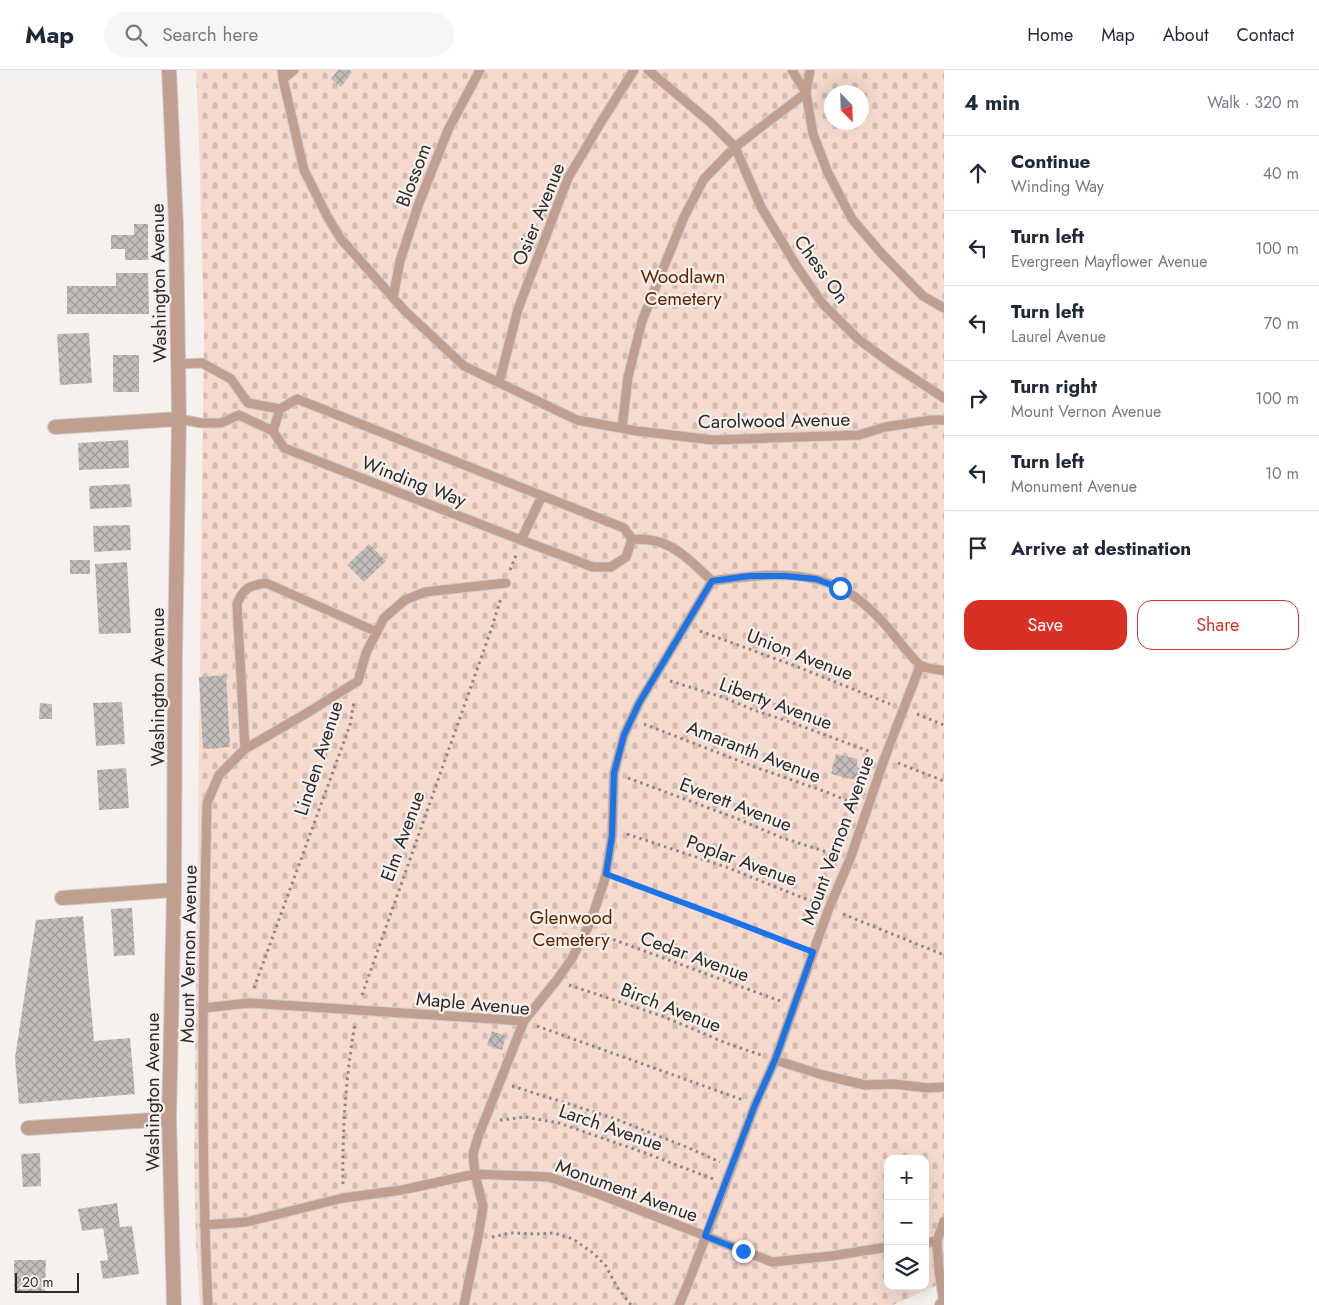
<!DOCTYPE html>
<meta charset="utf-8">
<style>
:root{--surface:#fff;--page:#f6f6f7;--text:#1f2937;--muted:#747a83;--line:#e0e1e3;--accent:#d93025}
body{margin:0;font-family:Jost,sans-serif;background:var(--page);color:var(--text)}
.controls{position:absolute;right:15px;bottom:15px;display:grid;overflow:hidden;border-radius:10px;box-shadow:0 5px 20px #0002}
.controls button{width:45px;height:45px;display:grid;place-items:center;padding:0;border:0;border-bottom:1px solid var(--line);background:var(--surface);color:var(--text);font:25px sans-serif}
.compass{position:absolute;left:824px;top:15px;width:45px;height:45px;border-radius:50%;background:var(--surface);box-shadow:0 5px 20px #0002;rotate:157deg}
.scale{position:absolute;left:15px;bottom:12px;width:64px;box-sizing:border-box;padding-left:5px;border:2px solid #2c2a29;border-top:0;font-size:14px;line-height:18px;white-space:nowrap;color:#2c2a29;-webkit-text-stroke:4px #f7f1ee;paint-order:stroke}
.stop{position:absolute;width:15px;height:15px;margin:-11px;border:4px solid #1a73e8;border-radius:50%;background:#fff}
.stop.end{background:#1a73e8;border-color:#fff;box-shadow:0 1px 5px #0008}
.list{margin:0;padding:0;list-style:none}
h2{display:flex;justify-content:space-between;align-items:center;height:65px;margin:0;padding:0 20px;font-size:21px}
h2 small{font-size:16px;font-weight:400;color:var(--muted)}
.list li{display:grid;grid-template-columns:32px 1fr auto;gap:15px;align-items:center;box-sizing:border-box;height:75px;padding:0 20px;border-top:1px solid var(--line)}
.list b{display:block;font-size:19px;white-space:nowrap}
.list p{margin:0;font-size:16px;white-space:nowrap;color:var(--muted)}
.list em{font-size:16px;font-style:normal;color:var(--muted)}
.actions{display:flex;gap:10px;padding:15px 20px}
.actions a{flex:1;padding:11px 0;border:1px solid var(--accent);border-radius:15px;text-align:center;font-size:18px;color:var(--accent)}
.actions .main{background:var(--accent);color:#fff}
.icon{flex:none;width:28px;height:28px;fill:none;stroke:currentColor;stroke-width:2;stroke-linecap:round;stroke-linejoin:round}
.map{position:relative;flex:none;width:944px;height:1235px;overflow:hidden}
header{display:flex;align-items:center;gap:30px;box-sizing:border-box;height:70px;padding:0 25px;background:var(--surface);border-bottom:1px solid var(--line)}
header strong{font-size:24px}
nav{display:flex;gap:28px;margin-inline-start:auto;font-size:18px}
.search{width:350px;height:45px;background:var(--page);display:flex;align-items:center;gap:12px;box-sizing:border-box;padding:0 18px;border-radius:28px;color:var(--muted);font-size:19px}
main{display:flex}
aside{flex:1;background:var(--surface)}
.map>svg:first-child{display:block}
</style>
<header>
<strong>Map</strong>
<div class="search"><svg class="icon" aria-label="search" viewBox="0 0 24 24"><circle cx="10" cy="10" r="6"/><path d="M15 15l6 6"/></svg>Search here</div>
<nav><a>Home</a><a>Map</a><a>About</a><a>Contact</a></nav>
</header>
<main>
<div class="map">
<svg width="944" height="1235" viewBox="0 0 944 1235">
<defs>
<pattern id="cemetery-stones" width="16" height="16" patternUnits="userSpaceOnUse" patternTransform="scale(1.25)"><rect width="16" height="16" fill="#f6dace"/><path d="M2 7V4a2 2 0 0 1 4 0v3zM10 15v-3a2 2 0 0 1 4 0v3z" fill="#d3bbb1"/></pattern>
<pattern id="building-cross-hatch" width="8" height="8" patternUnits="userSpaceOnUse" patternTransform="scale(1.25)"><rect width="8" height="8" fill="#c3bdbb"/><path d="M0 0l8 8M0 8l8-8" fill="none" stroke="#9f9a98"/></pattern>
</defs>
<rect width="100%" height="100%" fill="#f7f1ee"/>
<!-- cemetery -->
<path fill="url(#cemetery-stones)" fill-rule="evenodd" d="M196 0H944V1212L893 1235H200L196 1175 194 1089 204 260 199 71ZM832 22H862V52H832ZM888 1089H925V1216H888Z"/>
<!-- building -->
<path fill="url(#building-cross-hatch)" d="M338 0H349L352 2 341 17 331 9Z
M134 154H148V190H125V179H111V165H134Z
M116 203H148L149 244H67V216H116Z
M89 263 92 313 60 315 57 264Z
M113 285H139V322H113Z
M128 370 129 398 79 400 78 373Z
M130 414 132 437 90 439 89 416Z
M130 455 131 480 94 482 93 456Z
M369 474 386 491 364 512 347 495Z
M70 490H90V504H70Z
M127 492 131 563 99 564 95 494Z
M226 605 230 677 203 679 199 607Z
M122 632 125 674 96 676 93 633Z
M40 633 52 634V649H39Z
M836 684 858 689 856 697 863 699 860 711 831 704Z
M126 698 129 738 99 740 97 700Z
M132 838 135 885 114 886 111 839Z
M83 846 94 971 130 968 135 1024 19 1034 15 988 36 850Z
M492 961 506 966 502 980 487 975Z
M40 1083 41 1116 23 1117 21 1084Z
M117 1133 120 1157 132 1156 139 1204 103 1209 100 1191 108 1190 103 1158 82 1161 78 1139Z
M14 1190H46L45 1223 14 1222Z"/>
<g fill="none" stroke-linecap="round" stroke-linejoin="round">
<!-- service casing -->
<g stroke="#d2cdcb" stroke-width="11">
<path id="service" d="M282 0 283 9 304 100 327 146 341 169 405 241 464 296 577 350 637 361 713 370 859 365 885 357 931 350H944
M648 0 710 52 735 77 761 137 796 195 822 233 858 269 892 294 944 328
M792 0 806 23
M810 0 806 23 813 64 828 103 852 149 882 184 923 226 944 238
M283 9 294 0
M393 228 400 191 419 133 448 60 480 0
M179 294 202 293 231 309 248 333 280 339 297 329 624 458 632 469C640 469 648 469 655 471 678 476 696 496 712 511 751 505 803 499 840 518 859 527 875 543 889 559 895 566 916 594 922 596 928 599 937 599 944 601
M499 313 518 239 568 108 603 49 634 0
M179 349 201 353H221L239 345 273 361 284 378 521 470 593 497H611L626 487 632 469
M622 358 628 307 642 251 684 147 704 109 735 77 806 23
M273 361 280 339
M521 470 542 426
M245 679 237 534C243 518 250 515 266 513L377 562
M204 938 249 933 524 951
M775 990 823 1005 865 1015 894 1014 928 1018 944 1017
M204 1155 246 1152 343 1128 402 1120 475 1104 549 1107 596 1123 772 1192 831 1186 888 1177
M925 1173 937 1171
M944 1234 939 1200 937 1171 944 1151
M208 1235C200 1068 203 900 207 733L219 705 245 679 307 643 358 611 366 583 384 548 405 530 425 522 506 513
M464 1235 479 1162 483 1136 475 1104 473 1084 478 1067 524 951 556 911 571 890 590 853 604 812 606 804 612 766 614 703 624 665 639 633 712 511
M679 1235 689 1211 755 1035 775 990 829 838 850 789 885 687 920 596"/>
</g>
<!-- minor casing -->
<g stroke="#d2cdcb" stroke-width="16">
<path id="minor" d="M55 357 179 349
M62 828 174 820
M28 1058 169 1049"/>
</g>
<!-- tertiary casing -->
<g stroke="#d2cdcb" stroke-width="16">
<path id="tertiary" d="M169 0 176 154 179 349 175 583 174 820 169 1049 174 1235
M942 1235 944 1234"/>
</g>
<!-- path -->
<path stroke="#8b8886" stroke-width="3" stroke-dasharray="2.5 4" stroke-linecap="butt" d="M510 500 517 483
M700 561 798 597 890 634
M670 611 722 627 754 640 796 654 871 682
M917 644 944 655
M644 654 755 697 829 723 855 734
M898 693 944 711
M628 708 733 747 780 767 836 785
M627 764 726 797 816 833
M620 809 801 877
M843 844 944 885
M601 865 780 931
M569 915 662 946 726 973 761 985
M254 918 350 655 354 632
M362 925 491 560 501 528
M537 956 743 1030
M512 1016 613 1048 689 1078 720 1092
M500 1050 525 1047 559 1053 648 1084 713 1109
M343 1114C342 1060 346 1006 355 953
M492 1167 511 1163 536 1164 554 1163 573 1169 593 1183 606 1196 617 1217 631 1235"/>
<!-- service -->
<use href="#service" stroke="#c09f91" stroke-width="9"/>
<!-- minor -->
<use href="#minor" stroke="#c09f91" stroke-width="14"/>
<!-- tertiary -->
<use href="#tertiary" stroke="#c09f91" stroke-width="14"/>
</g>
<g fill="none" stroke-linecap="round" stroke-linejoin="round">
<!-- route -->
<path stroke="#1a73e8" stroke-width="6" d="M743 1181 705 1166 755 1035 775 990 813 882 735 852 606 804 612 766 614 703 624 665 639 633 712 511 749 506H785L816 509 840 518"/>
</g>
<g text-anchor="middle" stroke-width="4.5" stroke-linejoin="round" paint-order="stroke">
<!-- street labels -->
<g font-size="19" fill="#2c2a29" stroke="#f7f1ee">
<text transform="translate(413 105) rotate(-69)" y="7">Blossom</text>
<text transform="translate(538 144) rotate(-68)" y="7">Osier Avenue</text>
<text transform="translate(822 199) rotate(54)" y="7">Chess On</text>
<text transform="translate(158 213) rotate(-91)" y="7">Washington Avenue</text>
<text transform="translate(774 350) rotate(-1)" y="7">Carolwood Avenue</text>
<text transform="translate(414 411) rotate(21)" y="7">Winding Way</text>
<text transform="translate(800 584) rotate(21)" y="7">Union Avenue</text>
<text transform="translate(157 617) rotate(-90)" y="7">Washington Avenue</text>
<text transform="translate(776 633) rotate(20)" y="7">Liberty Avenue</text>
<text transform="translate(754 681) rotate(21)" y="7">Amaranth Avenue</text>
<text transform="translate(318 688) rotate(-72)" y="7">Linden Avenue</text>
<text transform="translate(736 734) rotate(21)" y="7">Everett Avenue</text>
<text transform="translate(402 766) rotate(-70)" y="7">Elm Avenue</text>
<text transform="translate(837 770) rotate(-70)" y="7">Mount Vernon Avenue</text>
<text transform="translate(742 790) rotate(20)" y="7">Poplar Avenue</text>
<text transform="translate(188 884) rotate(-89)" y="7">Mount Vernon Avenue</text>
<text transform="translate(695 886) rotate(20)" y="7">Cedar Avenue</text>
<text transform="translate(473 933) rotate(5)" y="7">Maple Avenue</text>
<text transform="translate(671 937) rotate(21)" y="7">Birch Avenue</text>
<text transform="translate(152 1022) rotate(-90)" y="7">Washington Avenue</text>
<text transform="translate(611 1057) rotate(19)" y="7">Larch Avenue</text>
<text transform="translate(627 1120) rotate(20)" y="7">Monument Avenue</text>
</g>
<!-- park labels -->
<g font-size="19" fill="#632300" stroke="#f7f1ee">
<text x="683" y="213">Woodlawn<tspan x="683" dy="22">Cemetery</tspan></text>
<text x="571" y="854">Glenwood<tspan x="571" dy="22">Cemetery</tspan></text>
</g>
</g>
</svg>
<div class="controls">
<button>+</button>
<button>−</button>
<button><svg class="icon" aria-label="layers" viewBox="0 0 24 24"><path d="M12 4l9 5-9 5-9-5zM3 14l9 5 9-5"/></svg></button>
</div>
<svg class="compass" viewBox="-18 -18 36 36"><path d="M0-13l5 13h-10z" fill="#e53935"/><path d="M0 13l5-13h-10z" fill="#747a83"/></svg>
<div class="scale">20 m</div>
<div class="stop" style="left:840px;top:518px"></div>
<div class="stop end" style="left:743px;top:1181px"></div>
</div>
<aside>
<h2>4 min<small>Walk · 320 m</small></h2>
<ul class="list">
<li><svg class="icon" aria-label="ahead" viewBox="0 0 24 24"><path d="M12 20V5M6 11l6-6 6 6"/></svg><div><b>Continue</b><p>Winding Way</p></div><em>40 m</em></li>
<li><svg class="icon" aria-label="left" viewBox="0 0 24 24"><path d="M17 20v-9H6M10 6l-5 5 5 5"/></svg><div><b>Turn left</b><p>Evergreen Mayflower Avenue</p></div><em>100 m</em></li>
<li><svg class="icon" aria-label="left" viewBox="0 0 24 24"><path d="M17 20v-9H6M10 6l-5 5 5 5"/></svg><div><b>Turn left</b><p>Laurel Avenue</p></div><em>70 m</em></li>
<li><svg class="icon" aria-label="right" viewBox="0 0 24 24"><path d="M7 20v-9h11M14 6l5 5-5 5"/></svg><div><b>Turn right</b><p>Mount Vernon Avenue</p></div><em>100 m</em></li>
<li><svg class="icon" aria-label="left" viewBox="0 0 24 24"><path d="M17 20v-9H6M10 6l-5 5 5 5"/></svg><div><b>Turn left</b><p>Monument Avenue</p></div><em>10 m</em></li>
<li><svg class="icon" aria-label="arrive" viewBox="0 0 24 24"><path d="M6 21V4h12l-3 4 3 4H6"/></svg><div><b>Arrive at destination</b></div></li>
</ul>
<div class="actions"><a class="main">Save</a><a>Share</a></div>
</aside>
</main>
